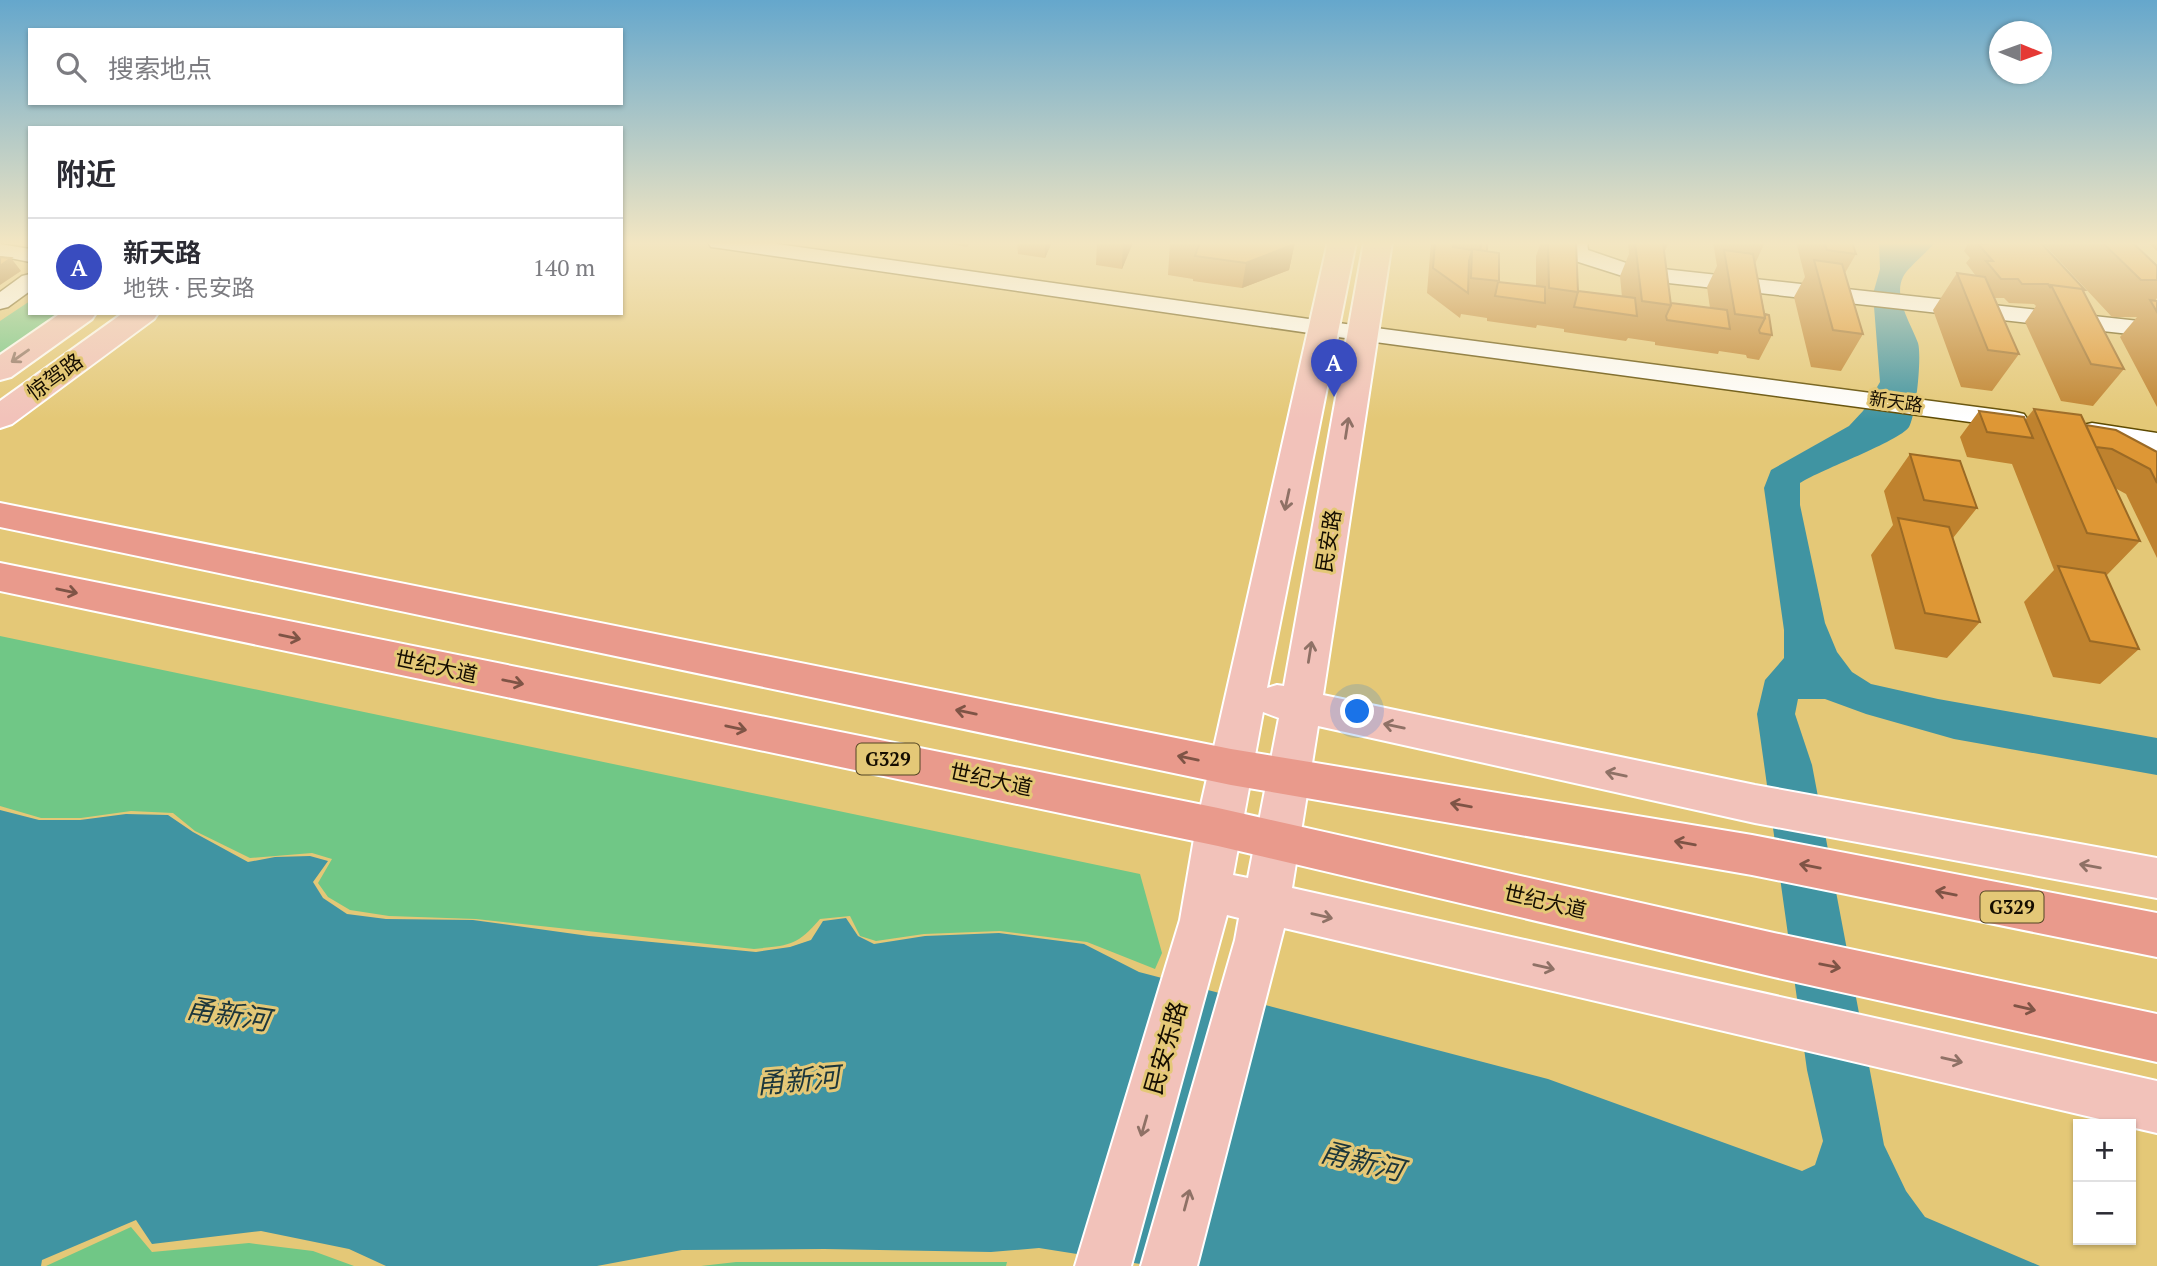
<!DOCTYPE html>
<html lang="zh">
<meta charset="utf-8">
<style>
:root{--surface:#fff;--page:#f7f7f7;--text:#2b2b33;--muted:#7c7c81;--line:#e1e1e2;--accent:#394cbf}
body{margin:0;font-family:"PT Serif","Noto Sans SC",serif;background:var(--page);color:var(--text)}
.controls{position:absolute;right:21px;bottom:21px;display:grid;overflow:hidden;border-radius:0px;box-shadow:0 2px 5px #0004}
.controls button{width:63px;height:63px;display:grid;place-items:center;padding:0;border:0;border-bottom:2px solid var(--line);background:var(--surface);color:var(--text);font:35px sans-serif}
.compass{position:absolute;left:1989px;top:21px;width:63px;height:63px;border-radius:50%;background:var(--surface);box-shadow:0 2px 5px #0004;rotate:91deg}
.you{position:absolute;left:1358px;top:712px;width:24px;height:24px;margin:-18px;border:5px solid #fff;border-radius:50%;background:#1a73e8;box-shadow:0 0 0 10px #1a73e833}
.badge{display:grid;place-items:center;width:46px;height:46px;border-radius:50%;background:var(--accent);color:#fff;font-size:23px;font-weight:700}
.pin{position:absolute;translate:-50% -58px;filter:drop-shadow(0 2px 4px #0008)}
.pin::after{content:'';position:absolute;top:37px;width:24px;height:21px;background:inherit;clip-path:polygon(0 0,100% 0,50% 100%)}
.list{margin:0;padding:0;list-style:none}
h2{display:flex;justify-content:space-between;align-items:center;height:91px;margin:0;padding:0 28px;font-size:30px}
h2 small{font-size:23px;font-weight:400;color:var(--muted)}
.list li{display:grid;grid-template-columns:46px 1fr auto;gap:21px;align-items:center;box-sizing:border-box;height:98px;padding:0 28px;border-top:2px solid var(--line)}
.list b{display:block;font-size:26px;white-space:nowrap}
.list p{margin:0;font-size:23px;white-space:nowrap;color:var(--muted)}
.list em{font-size:23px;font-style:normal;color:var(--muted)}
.icon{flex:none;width:38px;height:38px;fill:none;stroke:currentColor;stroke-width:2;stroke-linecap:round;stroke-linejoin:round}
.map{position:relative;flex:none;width:2157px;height:1266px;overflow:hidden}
.search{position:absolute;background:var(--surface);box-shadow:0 2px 5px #0004;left:28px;top:28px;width:595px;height:77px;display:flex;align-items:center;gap:18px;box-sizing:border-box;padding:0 24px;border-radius:0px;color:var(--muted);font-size:26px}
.panel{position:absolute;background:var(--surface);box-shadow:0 2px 5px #0004;left:28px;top:126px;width:595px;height:189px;border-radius:0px}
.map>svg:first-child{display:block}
</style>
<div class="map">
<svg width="2157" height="1266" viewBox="0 0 2157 1266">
<rect width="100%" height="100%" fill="#e4c877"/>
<!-- green -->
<path fill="#70c786" d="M30 301V313H63L0 358V321Z
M0 636 1140 874 1162 953 1155 969 1087 942 1000 931 924 934 876 941 860 936 850 916 820 919C796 947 789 945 754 949L476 919 389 916 350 910 328 897 318 883 332 859 312 853 250 858 195 831 173 813 131 811 81 818H41L0 806Z
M131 1227 152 1252 249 1243 313 1251 354 1266H46Z
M736 1262H1007L1006 1266H701Z"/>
<!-- water -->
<path fill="#4094a2" d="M1879 242H1935C1928 252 1907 268 1903 277 1893 297 1911 324 1918 343 1922 356 1916 415 1909 427 1898 442 1822 469 1800 483V505L1825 623 1837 652 1852 672 1871 684 1938 699 2157 738V775L1954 739 1866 714 1825 699H1798L1795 714 1812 765 1884 1145 1906 1191 1925 1217 2040 1266H1153L1039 1248 991 1252 824 1249 682 1250 597 1266H386L349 1249 261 1231 152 1244 136 1220 42 1260 41 1266H0V810L39 820H80L126 814 168 815 193 832 248 862 275 857 310 856 328 861 313 882 323 898 347 914 386 919 473 920 589 936 756 952 790 947 811 940 823 921 846 918 858 936 874 944 925 936 999 933 1084 944 1139 972 1548 1079 1802 1171 1815 1165 1823 1141 1807 1070 1757 714 1765 680 1784 658V630L1764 488 1771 470 1849 426 1863 411 1880 382 1873 294 1880 269Z"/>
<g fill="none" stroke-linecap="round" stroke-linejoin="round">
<!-- minor casing -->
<g stroke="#5e4a01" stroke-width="3">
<path id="minor" d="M708 242H763L1323 321 2015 412 2024 414 2028 420 2024 426 2015 428 1323 335 719 248 711 247Z
M1565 242H1587L1588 250 1635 266 2157 323V337L1632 279 1569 259Z
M0 244 30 249V262L0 256Z
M30 274V291L8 307 0 309V292L22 276Z
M2092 423 2157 433V451L2083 437 2079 431 2083 425Z"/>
</g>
<!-- major casing -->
<g stroke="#fff" stroke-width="4">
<path id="major" d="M1328 242H1356L1267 688 1277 685 1284 686 1364 242H1392L1323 695 1755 785 2157 858V898L1755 823 1318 726 1292 888 2157 1081V1133L2131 1127V1124H2121L1284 928 1197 1266H1141L1235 940 1239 918 1227 915 1131 1266H1075L1180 920 1196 827ZM1263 712 1279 718 1248 878 1233 875Z
M61 313H96L92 319 11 377 0 380V355Z
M123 313H158L154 319 12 424 0 428V401Z"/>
</g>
<!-- highway casing -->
<g stroke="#fff" stroke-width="4">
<path id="highway" d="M0 503 1231 749 1752 835 2157 913V957L1752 875 1231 785 0 527Z
M0 563 1218 808 1774 933 2157 1014V1062L1774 977 1218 846 0 591Z"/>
</g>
<!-- minor -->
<use href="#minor" fill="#fff" fill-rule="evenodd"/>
<!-- major -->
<use href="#major" fill="#f2c2ba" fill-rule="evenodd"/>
<!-- highway -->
<use href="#highway" fill="#e99a8c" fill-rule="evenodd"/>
</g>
<!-- wall -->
<path fill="#bf822e" d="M940 242H970L967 247Z
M1017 242H1052L1045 258 1018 254Z
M1097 242H1132V245L1122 269 1096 265Z
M1170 242H1295L1289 270 1242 288 1193 281V279L1168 275Z
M1431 242H1487V251L1498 282 1536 286V256L1541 242H1576L1578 291 1622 297 1620 276 1629 254 1628 242H1669L1664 253 1671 303 1710 308 1707 287 1717 266 1713 242H1765L1755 264 1765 314 1772 335 1759 360 1747 358 1746 355 1719 351 1718 354 1655 345V342L1628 338 1626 341 1564 332V329L1537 325 1536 328 1487 321V318L1461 314 1460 318 1427 293Z
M1796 242H1852L1856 254 1845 273 1863 334 1841 371 1811 367 1794 297 1805 277Z
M1969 242H2040L2085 290 2084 292 2124 369 2093 406 2061 401 2025 322 2036 306 2034 304 2009 303 2004 298H1994L2019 354 1992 391 1961 387 1933 310 1957 273 1976 276 1966 263 1970 258 1964 251Z
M2042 242H2132L2157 266V298L2155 301H2157V407L2120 337 2137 317H2112Z
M2147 242H2157V251Z
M2034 409 2086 425 2157 452V558L2126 494 2115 488 2140 541 2106 576 2139 649 2100 684 2053 677 2024 602 2054 570 2012 464 1967 457 1960 437 1979 411 2025 420Z
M1910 454 1977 508 1953 538 1980 622 1947 658 1895 649 1871 555 1893 525 1884 491Z"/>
<!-- shaded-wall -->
<path fill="#9b6a25" d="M1045 242H1052L1045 258Z
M1123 242H1132V245L1122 269Z
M1293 242H1295L1289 270 1242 288 1246 263Z
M11 258 21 271 0 285V266Z"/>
<!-- building -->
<path fill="#de9735" stroke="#9b6a25" stroke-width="2" d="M1200 242H1269L1280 243 1281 242H1293L1292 245 1246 263 1195 256Z
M1435 242H1454L1453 247 1472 250 1469 261 1468 293 1433 268Z
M1482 242H1487V251L1480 250Z
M1548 242H1576L1578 292 1549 288Z
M1635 242 1663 243 1671 305 1642 301Z
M1824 242H1852L1856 254 1827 250Z
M1985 242H2040L2085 290H2083L2082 289 2051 285 2050 287 2048 284H2022L2018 279H2001L1986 261H1993L1978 244H1987Z
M2102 242H2132L2157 266V280H2141Z
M1472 249 1499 253V281L1471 278Z
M1724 250 1753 254 1765 318 1735 314Z
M0 257 11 258 0 266Z
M1814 260 1842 264 1863 334 1833 330Z
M1957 273 1985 277 2019 354 1988 350Z
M1498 282 1545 287V303L1495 296Z
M2051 285 2082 289 2124 369 2091 364Z
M1578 291 1635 298 1637 316 1574 307Z
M2150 300 2157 301V312Z
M1671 303 1727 310 1730 329 1667 320 1666 316 1671 305Z
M1765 314 1769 315 1772 335 1760 333 1759 330 1765 318Z
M2034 409 2081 415 2140 541 2087 533Z
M1979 411 2024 417 2033 438 1987 432Z
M2086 425 2116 430 2157 452V483L2150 469 2112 449 2096 447Z
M1910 454 1960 461 1977 508 1924 500Z
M1898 518 1949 527 1980 622 1925 613Z
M2058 566 2105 573 2139 649 2090 641Z"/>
<!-- one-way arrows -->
<defs><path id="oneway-shaft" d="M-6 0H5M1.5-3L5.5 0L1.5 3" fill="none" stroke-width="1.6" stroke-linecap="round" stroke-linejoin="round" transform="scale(1.75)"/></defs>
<g stroke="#8f7166">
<use href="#oneway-shaft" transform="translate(20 356) rotate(145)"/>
<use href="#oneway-shaft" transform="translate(1347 428) rotate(-81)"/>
<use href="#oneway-shaft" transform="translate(1287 500) rotate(102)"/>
<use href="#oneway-shaft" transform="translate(1310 652) rotate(-81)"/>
<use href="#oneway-shaft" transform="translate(1394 726) rotate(-168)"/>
<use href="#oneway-shaft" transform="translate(1616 774) rotate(-168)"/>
<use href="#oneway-shaft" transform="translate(2090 866) rotate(-170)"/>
<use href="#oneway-shaft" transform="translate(1322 916) rotate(13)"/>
<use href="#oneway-shaft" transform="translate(1544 967) rotate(13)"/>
<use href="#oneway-shaft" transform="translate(1952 1060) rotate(13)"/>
<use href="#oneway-shaft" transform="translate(1144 1126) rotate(106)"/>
<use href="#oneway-shaft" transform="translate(1187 1200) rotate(-75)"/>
</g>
<g stroke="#7f5446">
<use href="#oneway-shaft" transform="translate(67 591) rotate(12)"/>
<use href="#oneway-shaft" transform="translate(290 637) rotate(12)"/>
<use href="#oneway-shaft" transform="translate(513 682) rotate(12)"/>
<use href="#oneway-shaft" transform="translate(966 712) rotate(-168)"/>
<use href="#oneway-shaft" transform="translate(736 728) rotate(12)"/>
<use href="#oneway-shaft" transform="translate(1188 758) rotate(-168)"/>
<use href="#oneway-shaft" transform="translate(1461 805) rotate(-170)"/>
<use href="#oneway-shaft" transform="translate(1685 843) rotate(-170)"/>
<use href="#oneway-shaft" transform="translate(1810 866) rotate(-169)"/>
<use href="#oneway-shaft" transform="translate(1946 893) rotate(-169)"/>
<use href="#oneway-shaft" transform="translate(1830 966) rotate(11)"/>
<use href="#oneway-shaft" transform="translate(2025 1008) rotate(13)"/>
</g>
<!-- sky -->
<linearGradient id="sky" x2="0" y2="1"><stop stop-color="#65a7cc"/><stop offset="0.58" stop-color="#f3e6c2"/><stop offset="1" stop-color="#f3e6c2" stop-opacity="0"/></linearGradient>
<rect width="2157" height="419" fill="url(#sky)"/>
<g text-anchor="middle" stroke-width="6" stroke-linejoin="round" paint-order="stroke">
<!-- far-street labels -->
<g font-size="18" fill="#150d00" stroke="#e4c877">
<text transform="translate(1896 402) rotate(8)" y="6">新天路</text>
</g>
<!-- shield labels -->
<g fill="#e4c877" stroke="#534524" stroke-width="2">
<rect x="856.5" y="743.5" width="63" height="31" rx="5"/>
<rect x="1980.5" y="891.5" width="63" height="31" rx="5"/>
</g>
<g font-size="19" font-weight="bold" fill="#150d00">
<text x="888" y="766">G329</text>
<text x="2012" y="914">G329</text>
</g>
<!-- street labels -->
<g font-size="21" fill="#150d00" stroke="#e4c877">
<text transform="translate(55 377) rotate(-36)" y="7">惊驾路</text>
<text transform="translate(1329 541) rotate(-81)" y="7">民安路</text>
<text transform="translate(436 667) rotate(12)" y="7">世纪大道</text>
<text transform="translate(991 780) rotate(12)" y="7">世纪大道</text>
<text transform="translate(1545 902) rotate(13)" y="7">世纪大道</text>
</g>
<!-- near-street labels -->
<g font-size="24" fill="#150d00" stroke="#e4c877">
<text transform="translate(1166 1048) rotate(-74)" y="8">民安东路</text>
</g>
<!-- near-water labels -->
<g font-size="28" font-style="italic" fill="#1c363b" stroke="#e4c877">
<text transform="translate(228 1014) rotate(9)" y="10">甬新河</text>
<text transform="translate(798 1080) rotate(-5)" y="10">甬新河</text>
<text transform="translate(1362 1161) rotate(14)" y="10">甬新河</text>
</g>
</g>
</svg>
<div class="controls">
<button>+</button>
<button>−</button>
</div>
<svg class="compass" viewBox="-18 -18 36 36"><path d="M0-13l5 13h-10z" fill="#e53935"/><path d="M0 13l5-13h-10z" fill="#7c7c81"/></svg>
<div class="you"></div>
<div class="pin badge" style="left:1334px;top:397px">A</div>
<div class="search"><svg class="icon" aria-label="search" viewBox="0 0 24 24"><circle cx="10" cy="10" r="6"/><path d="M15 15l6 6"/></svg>搜索地点</div>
<section class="panel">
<h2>附近<small></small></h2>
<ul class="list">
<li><span class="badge">A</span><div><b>新天路</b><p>地铁 · 民安路</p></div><em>140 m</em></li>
</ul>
</section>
</div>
